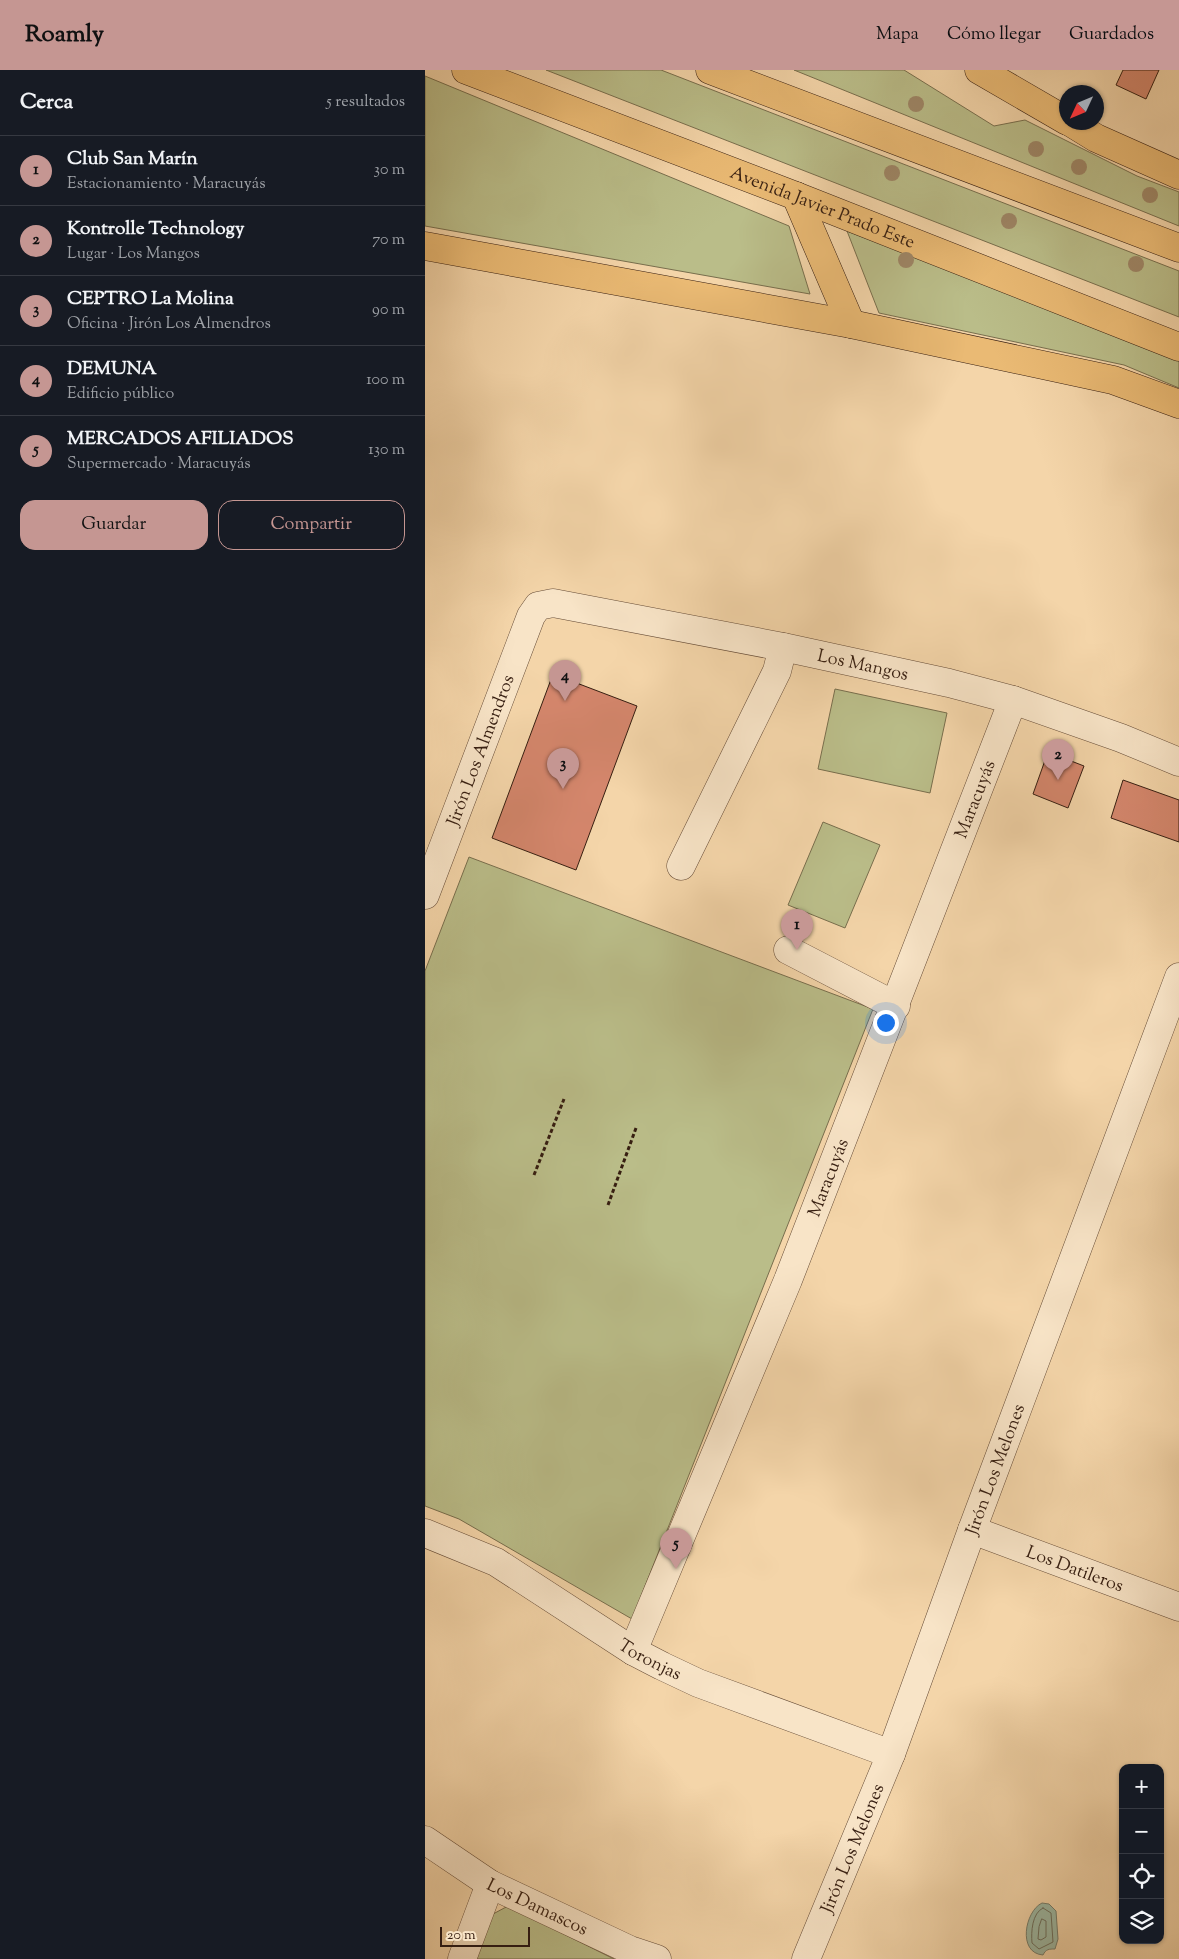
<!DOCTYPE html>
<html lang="es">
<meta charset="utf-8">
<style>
:root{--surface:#171b24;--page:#242831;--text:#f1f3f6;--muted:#9ea1a6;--line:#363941;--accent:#c59692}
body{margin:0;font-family:"Sorts Mill Goudy",serif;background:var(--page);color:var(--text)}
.controls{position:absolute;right:15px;bottom:15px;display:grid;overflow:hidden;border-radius:10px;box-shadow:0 1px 4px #0004}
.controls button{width:45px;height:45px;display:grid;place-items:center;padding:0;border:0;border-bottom:1px solid var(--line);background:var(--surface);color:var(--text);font:25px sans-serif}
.compass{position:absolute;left:634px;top:15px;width:45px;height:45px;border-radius:50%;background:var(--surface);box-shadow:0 1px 4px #0004;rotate:226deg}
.scale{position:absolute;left:15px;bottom:12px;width:90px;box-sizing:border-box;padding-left:5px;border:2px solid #361e11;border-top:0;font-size:14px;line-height:18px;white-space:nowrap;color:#361e11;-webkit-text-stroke:4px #f8e4c7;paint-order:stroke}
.you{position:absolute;left:460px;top:952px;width:18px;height:18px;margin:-12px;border:4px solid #fff;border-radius:50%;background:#1a73e8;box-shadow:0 0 0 8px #1a73e833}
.badge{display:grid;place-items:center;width:32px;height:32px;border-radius:50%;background:var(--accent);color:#111;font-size:16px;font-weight:700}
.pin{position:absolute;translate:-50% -41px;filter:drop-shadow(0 1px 2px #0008)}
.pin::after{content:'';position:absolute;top:26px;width:18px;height:15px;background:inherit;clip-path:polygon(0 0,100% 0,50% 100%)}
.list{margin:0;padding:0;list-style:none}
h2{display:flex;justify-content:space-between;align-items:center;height:65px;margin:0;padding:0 20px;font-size:21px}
h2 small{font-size:16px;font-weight:400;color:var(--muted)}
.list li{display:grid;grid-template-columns:32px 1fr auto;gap:15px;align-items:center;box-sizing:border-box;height:70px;padding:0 20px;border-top:1px solid var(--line)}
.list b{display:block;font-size:19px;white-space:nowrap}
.list p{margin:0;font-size:16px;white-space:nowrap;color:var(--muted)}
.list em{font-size:16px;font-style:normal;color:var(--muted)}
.actions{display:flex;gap:10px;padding:15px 20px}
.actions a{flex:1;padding:11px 0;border:1px solid var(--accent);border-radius:15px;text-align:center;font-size:18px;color:var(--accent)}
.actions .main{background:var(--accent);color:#111}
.icon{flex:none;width:28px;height:28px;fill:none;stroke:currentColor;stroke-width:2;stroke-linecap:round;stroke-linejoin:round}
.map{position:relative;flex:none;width:754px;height:1889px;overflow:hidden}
header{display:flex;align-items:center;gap:30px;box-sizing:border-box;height:70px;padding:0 25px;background:var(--accent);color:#111}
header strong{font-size:24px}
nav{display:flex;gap:28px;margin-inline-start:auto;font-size:18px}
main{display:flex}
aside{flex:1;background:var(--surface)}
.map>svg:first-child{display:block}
</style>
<header>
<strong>Roamly</strong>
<nav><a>Mapa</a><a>Cómo llegar</a><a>Guardados</a></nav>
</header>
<main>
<aside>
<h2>Cerca<small>5 resultados</small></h2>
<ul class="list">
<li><span class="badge">1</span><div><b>Club San Marín</b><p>Estacionamiento · Maracuyás</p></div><em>30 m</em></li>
<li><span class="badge">2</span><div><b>Kontrolle Technology</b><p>Lugar · Los Mangos</p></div><em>70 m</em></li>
<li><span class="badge">3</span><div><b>CEPTRO La Molina</b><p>Oficina · Jirón Los Almendros</p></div><em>90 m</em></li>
<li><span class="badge">4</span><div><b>DEMUNA</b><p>Edificio público</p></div><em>100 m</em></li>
<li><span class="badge">5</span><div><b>MERCADOS AFILIADOS</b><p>Supermercado · Maracuyás</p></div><em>130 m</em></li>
</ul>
<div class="actions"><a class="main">Guardar</a><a>Compartir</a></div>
</aside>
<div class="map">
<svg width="754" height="1889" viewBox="0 0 754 1889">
<rect width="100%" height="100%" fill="#f4d5a9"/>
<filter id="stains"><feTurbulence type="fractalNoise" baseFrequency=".004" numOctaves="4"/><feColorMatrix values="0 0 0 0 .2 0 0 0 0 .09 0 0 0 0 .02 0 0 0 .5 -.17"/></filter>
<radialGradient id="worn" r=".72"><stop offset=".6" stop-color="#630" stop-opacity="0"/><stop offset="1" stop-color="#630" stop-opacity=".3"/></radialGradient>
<!-- green -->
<path fill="#babd89" stroke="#786e4d" d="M121 0H236L754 201V247Z
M369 0H479L569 56 600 50 712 106 754 122V156Z
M0 6 364 156 385 224 0 156Z
M422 161 701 267 754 290V318L699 295 454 243Z
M410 619 522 643 505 723 393 699Z
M398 752 455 775 420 858 363 835Z
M44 787 448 939 207 1549 34 1449 0 1436V901Z
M83 1836 189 1889H51L68 1844Z"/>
<!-- water -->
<path fill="#9cb9a5" stroke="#737b6a" d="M617 1833 624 1834 631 1841 633 1869 630 1879C624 1879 621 1879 618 1885 592 1883 600 1841 617 1833Z"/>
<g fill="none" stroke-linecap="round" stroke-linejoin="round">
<!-- shore -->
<path stroke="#696c5b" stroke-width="1" d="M618 1838 626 1843 628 1872 614 1879 607 1873C606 1862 607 1843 618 1838Z
M617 1849 621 1851V1867L616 1870 613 1869 614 1857Z"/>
</g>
<!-- building -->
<path fill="#d4866c" stroke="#361e11" d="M698 0H734L721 29 691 15Z
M128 604 212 636 151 800 67 768Z
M623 682 659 696 643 738 608 724Z
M698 710 754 730V772L686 748Z"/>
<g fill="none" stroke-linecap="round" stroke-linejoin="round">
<!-- minor casing -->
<g stroke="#664c37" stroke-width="29">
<g id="minor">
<path d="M256 796 352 601 358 577"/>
<path id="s1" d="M0 825 106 546 113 536 128 533 358 577 524 613 588 630 696 668 754 692"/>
<path d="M363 880 471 936"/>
<path id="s2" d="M547 1460 754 1537"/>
<path id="s3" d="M0 1463 71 1492 208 1581 237 1596 273 1613 466 1684"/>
<path id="s4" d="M208 1581 363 1210 588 630"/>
<path id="s5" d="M0 1770 65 1814 205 1880 232 1889"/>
<path d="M37 1889 65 1814"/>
<path id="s6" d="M381 1889 466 1684 547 1460 754 907"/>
</g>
</g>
<!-- major casing -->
<g stroke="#361e11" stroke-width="29">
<g id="major">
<path id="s7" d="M41 0 371 126 754 277"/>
<path d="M285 0 754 178"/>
<path d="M554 0 642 51"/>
<path d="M645 52 671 68 754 105"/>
<path d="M371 126 426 254"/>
<path d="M0 176 426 254 688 310 754 334"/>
</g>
</g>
<!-- path -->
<path stroke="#361e11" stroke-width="3" stroke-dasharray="4 2.5" stroke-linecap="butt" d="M109 1105 139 1029
M183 1135 211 1058"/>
<!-- minor -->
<use href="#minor" stroke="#f8e4c7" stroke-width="28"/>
<!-- major -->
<use href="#major" stroke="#eaba74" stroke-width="28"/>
</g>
<!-- trees -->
<g fill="#9e8666">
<circle cx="491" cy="34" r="8"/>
<circle cx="611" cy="79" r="8"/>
<circle cx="654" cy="97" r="8"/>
<circle cx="467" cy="103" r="8"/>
<circle cx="725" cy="125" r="8"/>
<circle cx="584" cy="151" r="8"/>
<circle cx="481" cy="190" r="8"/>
<circle cx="711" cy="194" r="8"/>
</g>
<g text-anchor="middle" stroke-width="4" stroke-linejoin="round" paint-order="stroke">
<!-- street labels -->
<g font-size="18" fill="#361e11" stroke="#f8e4c7">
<text dy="6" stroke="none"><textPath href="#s7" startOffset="382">Avenida Javier Prado Este</textPath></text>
<text dy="6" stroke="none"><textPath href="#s1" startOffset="642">Los Mangos</textPath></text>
<text dy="6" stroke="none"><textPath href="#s1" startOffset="155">Jirón Los Almendros</textPath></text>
<text dy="6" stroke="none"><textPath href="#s4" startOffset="918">Maracuyás</textPath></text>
<text dy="6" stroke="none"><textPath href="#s4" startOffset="512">Maracuyás</textPath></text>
<text dy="6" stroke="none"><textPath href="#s6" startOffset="525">Jirón Los Melones</textPath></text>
<text dy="6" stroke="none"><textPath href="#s2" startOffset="110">Los Datileros</textPath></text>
<text dy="6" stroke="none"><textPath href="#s3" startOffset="259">Toronjas</textPath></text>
<text dy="6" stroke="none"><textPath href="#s6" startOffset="120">Jirón Los Melones</textPath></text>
<text dy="6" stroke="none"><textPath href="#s5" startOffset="131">Los Damascos</textPath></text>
</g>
</g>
<rect width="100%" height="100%" filter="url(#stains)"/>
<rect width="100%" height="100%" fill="url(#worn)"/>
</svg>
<div class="controls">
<button>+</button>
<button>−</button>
<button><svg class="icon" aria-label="locate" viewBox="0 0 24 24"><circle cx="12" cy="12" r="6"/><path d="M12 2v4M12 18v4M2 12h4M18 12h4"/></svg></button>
<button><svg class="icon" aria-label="layers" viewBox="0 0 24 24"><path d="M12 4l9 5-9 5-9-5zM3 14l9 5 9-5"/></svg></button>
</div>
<svg class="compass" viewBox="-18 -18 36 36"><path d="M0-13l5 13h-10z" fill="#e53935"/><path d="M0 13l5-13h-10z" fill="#9ea1a6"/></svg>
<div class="scale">20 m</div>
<div class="you"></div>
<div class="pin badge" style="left:372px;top:880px">1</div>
<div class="pin badge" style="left:633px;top:710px">2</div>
<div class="pin badge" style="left:138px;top:719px">3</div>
<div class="pin badge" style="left:140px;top:631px">4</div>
<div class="pin badge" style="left:251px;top:1499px">5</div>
</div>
</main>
